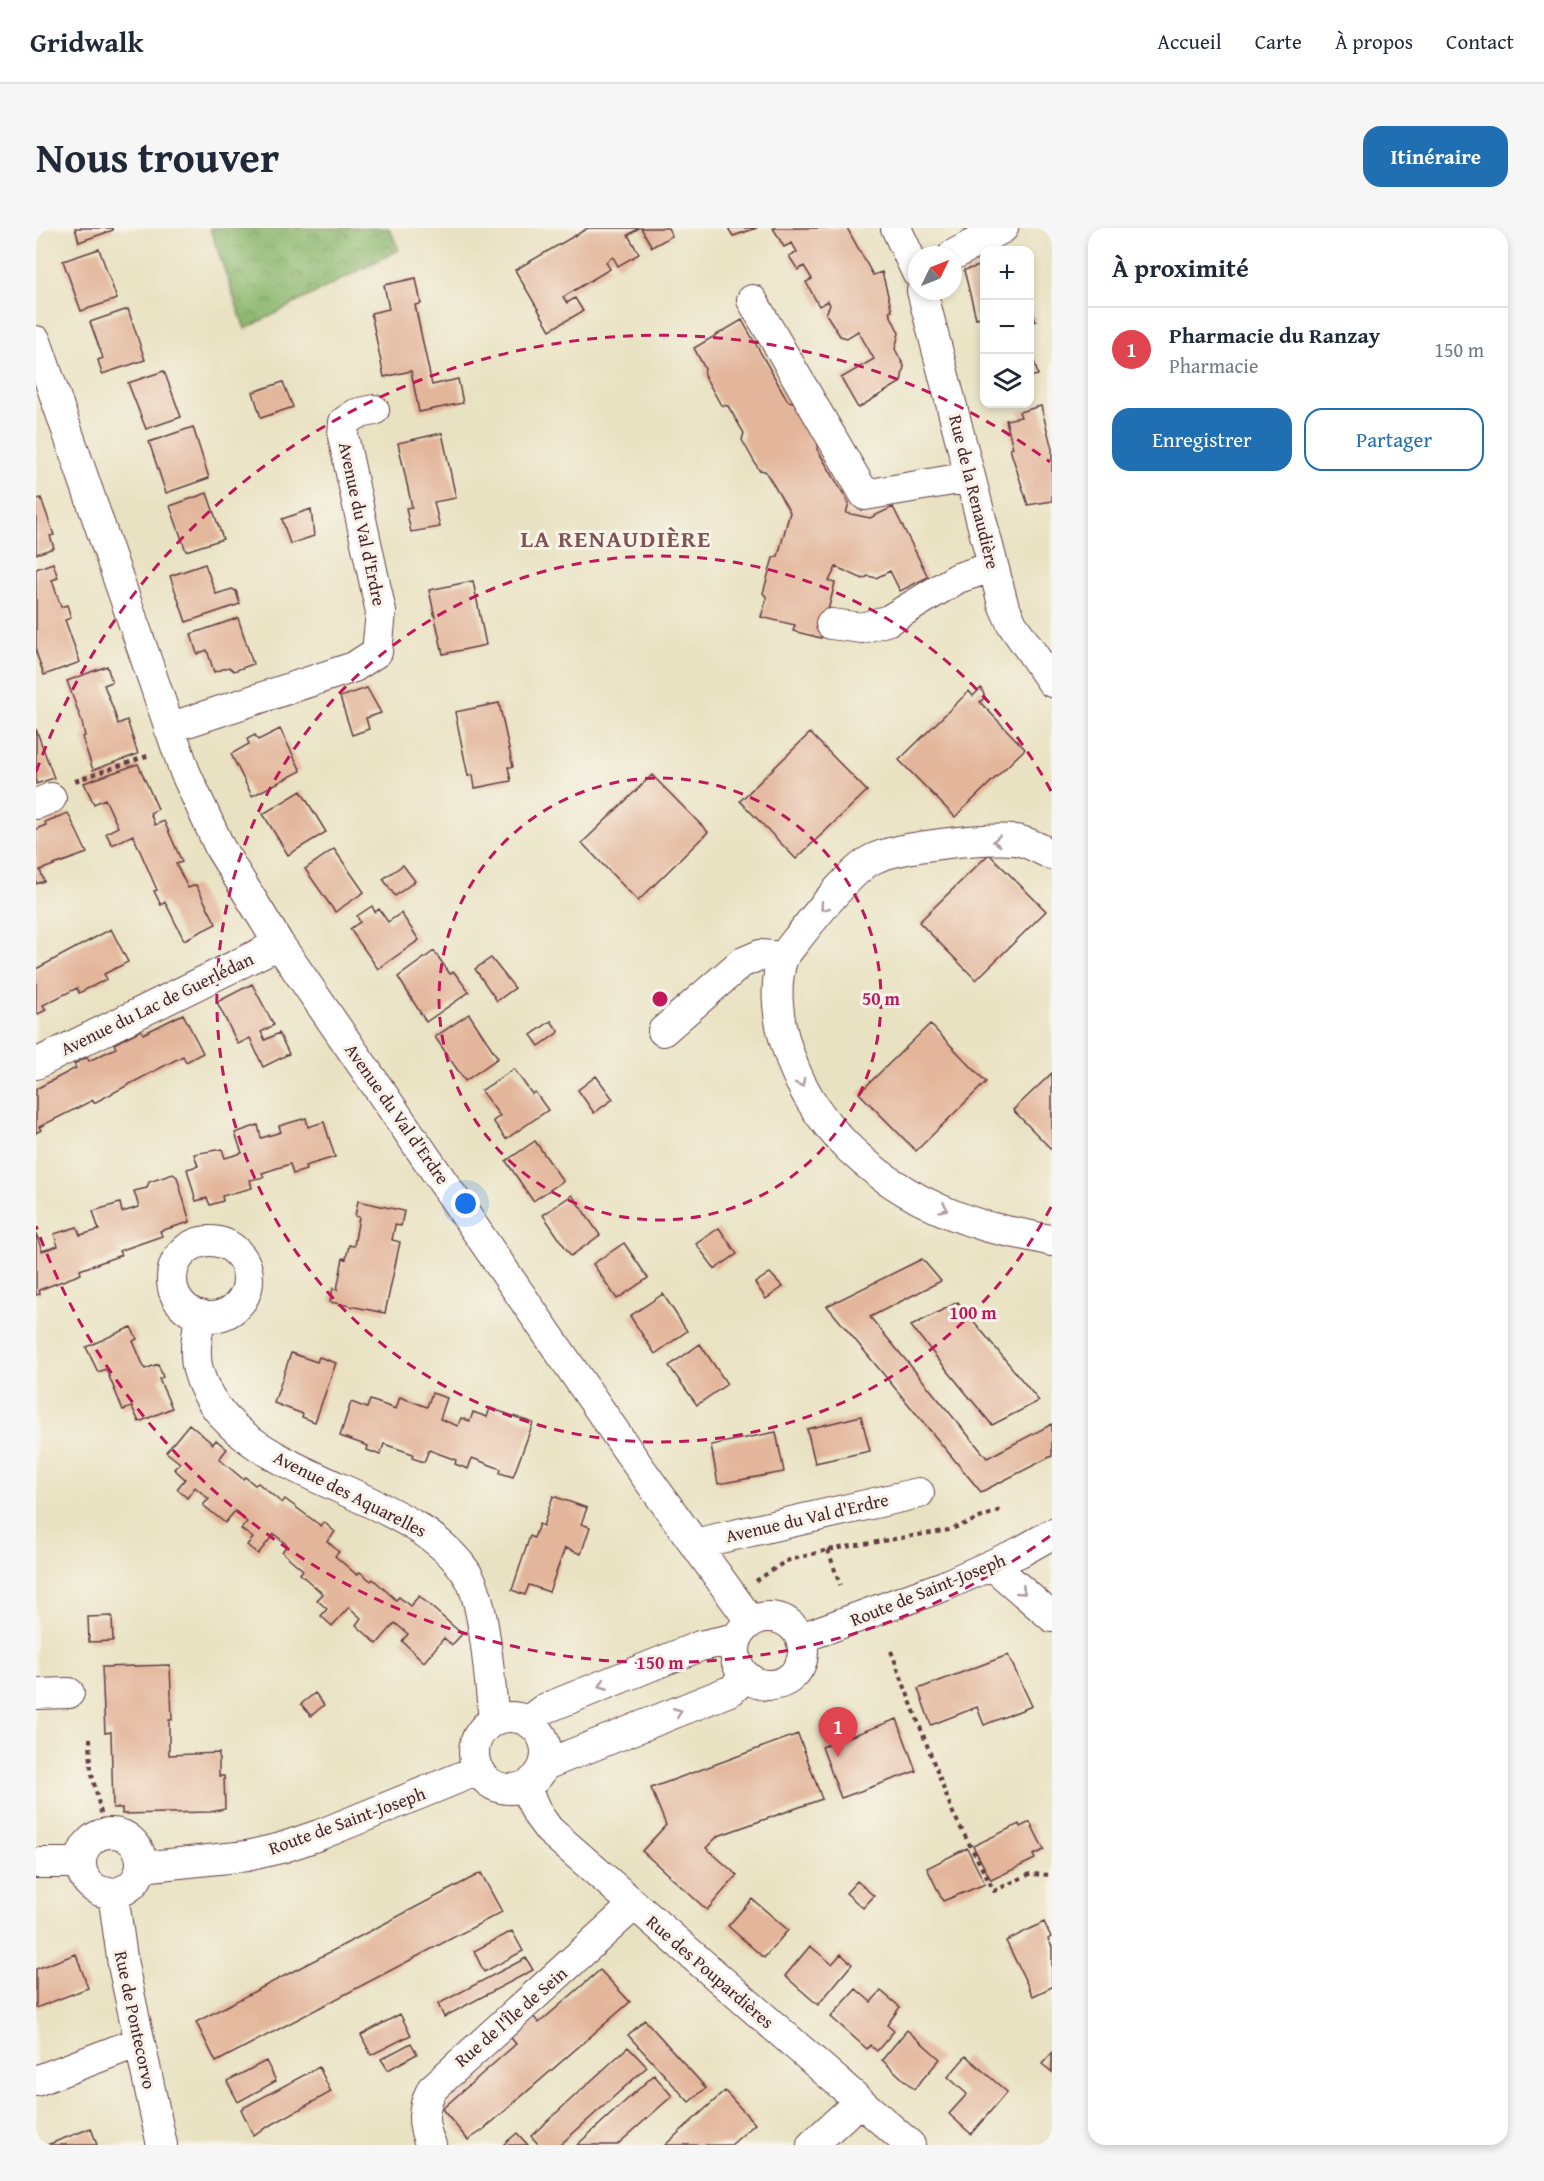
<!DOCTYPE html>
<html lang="fr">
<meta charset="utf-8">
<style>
:root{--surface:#fff;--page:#f6f6f7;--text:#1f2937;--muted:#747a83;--line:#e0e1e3;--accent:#1f6fb2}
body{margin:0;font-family:"Gentium Book Plus",serif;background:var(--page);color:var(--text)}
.controls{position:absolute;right:18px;top:18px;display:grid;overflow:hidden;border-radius:12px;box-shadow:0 3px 9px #0003}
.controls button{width:54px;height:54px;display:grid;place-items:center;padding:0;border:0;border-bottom:2px solid var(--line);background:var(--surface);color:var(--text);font:30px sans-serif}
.compass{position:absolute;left:872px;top:18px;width:54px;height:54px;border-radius:50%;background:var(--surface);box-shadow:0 3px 9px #0003;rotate:47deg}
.you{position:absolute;left:430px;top:976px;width:21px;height:21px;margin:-15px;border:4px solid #fff;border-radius:50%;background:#1a73e8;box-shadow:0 0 0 9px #1a73e833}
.badge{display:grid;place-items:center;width:39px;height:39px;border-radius:50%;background:var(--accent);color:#fff;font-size:20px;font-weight:700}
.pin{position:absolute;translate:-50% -50px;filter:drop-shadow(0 2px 3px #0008)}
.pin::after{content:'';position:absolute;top:32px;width:21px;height:18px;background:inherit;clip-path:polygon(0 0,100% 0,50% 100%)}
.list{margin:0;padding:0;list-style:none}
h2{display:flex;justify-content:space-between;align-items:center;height:78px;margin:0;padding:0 24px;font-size:26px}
h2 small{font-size:20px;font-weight:400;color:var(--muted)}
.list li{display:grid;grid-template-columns:39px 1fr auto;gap:18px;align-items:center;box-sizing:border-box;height:84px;padding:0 24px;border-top:2px solid var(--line)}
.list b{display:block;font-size:22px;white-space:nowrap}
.list p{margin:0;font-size:20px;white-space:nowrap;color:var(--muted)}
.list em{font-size:20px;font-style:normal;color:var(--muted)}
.actions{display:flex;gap:12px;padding:18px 24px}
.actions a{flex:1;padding:14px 0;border:2px solid var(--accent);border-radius:18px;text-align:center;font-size:21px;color:var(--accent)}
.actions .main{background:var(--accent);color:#fff}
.icon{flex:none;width:33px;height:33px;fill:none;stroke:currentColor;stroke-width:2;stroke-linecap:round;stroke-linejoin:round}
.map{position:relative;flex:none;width:1016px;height:1917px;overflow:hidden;border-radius:18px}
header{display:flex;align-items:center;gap:36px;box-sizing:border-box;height:84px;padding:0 30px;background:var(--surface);border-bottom:2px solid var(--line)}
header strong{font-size:28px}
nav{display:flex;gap:33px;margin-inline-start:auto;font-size:21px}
.intro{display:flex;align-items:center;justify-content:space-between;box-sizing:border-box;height:144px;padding:0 36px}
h1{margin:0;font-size:42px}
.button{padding:15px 27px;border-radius:18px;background:var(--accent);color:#fff;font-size:21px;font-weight:700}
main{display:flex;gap:36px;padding:0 36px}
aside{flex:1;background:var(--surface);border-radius:18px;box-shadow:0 3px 9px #0003}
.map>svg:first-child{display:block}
</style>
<header>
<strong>Gridwalk</strong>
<nav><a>Accueil</a><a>Carte</a><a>À propos</a><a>Contact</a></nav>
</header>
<div class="intro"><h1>Nous trouver</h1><a class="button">Itinéraire</a></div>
<main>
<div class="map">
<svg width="1016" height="1917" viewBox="0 0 1016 1917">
<defs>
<pattern id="forest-crowns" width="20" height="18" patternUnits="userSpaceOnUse" patternTransform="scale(1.5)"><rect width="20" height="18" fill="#8db86f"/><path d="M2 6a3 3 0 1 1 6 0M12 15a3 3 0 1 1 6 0" fill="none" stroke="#75955b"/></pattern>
</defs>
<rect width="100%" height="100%" fill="#f7f3e8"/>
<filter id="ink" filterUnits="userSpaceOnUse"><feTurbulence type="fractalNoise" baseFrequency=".0167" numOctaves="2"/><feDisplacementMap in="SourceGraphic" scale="12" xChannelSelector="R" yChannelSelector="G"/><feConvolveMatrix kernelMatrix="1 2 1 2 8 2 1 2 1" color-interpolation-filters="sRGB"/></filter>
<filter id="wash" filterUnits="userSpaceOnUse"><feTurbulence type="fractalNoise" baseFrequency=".008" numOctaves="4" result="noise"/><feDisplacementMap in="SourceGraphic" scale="24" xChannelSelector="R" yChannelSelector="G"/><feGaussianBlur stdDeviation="1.35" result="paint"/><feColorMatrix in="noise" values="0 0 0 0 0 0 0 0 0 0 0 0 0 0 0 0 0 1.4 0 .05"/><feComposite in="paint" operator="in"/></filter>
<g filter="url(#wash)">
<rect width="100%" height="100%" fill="#e9e2c2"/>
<!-- forest -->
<path fill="url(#forest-crowns)" stroke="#6c6c4d" stroke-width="1.5" d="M174 0H353L363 22 209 101Z"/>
<g id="blocks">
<!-- building -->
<path fill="#e3b59a" d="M39 0H76L77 2 43 14Z
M552 0H603L592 7 603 26 582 38 577 29 570 34 574 41 527 69 531 75 539 70 547 83 514 102 479 42Z
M605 0H632L636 8 616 19Z
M692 0H721L697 8Z
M737 0H811L837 47 846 44 856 83 853 84 863 105 859 121 868 138 865 154 822 180 805 150 838 131 822 103 811 110 804 108 790 86 794 77 792 73 783 78 770 54 776 51 768 38 762 42 753 28 761 24 756 15 748 19Z
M63 21 81 71 45 83 27 33Z
M948 37V101L945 89 940 90 928 42Z
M380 50 385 76 379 77 396 157 422 151 427 175 383 184 375 143 348 149 335 85 353 81 348 57Z
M993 76 1000 93 993 95Z
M92 81 109 132 66 146 62 132 67 130 54 94Z
M706 92 752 173 762 175 783 212 781 221 813 275 810 285 834 290 857 279 892 349 864 363 854 343 840 350 832 348 827 351 800 339 793 353 799 355 785 410 757 403 759 397 725 389 731 370 727 365 737 330 742 328 754 284 729 243 723 242 706 212 708 205 692 178 685 177 668 147 669 141 658 120Z
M993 117 1002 147 993 149Z
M128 143 145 189 110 201 92 155Z
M247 154 257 179 225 190 217 164Z
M1005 178 1016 221V273L992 277 974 221 977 220 970 192 985 189 983 184Z
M157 199 173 250 130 265 113 214Z
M406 205 420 270 398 274 404 299 375 304 370 280 376 279 362 215Z
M171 265 187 311 150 323 134 278Z
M5 270 18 307 14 308 18 320 0 326V271Z
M275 281 278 308 254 316 246 291Z
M17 335 22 350 16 352 25 379 31 377 35 390 29 392 44 434 8 447 0 424V341Z
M169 336 180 366 196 361 200 363 204 376 150 394 134 348Z
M437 353 450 417 407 426 393 362Z
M202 390 217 436 198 443 193 439 178 444 171 422 161 426 155 406Z
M71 438 76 454 68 457 78 483 82 496 91 492 102 526 57 542 46 509 49 508 46 494 31 453Z
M331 460 345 485 330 490 333 501 316 507 304 469Z
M945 460 949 469 944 474 989 521 919 589 863 532 933 463 937 468Z
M463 475 477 539H472L475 553 439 560 437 547 432 548 419 484Z
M0 501 18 550 0 556Z
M244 501 265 543 216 568 195 526 213 516 211 511 219 507 222 512Z
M774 505 831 563 760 631 704 573Z
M102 536 122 581 114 585 119 597 128 593 146 634 140 636 152 660 160 657 180 696 148 712 129 674 125 677 118 663 121 662 97 607 76 617 70 605 82 599 69 571 58 576 48 555Z
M616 547 672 604 602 673 546 615Z
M265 563 290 604 252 627 227 586Z
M32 585 51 625 4 642 8 653 0 656V601L10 597 9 594Z
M298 621 328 664 299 684 269 641Z
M953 626 1010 683 940 752 883 694Z
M367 637 379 653 359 668 347 651Z
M336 678 339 684 343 681 352 694 365 685 383 712 342 741 314 701 324 694 321 688Z
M75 701 92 734 68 746 71 751 43 765 41 760 7 777 10 782 0 787V741Z
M398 723 414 746 418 744 433 764 390 794 362 749Z
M455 730 479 760 461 773 439 741Z
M216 756 238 797 225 804 229 812 243 805 253 826 227 839 214 810 202 816 181 774Z
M147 786 167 825 150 834 147 828 58 875 57 872 3 899 5 902 0 905V861L40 840 38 836 51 829 53 833 80 820 78 816 91 809 105 802 107 806Z
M433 786 462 830 429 853 399 809Z
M515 793 523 804 503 818 495 807Z
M894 796 950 854 880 923 823 865Z
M478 841 496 866 499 864 512 882 470 911 457 893 464 888 445 863Z
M1016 845V922L977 882Z
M560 848 577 871 558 885 542 862Z
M270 890 272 899 288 894 299 929 269 938 270 942 257 946 254 936 226 945 228 949 214 952 216 960 186 968 187 973 174 977 171 970 160 973 151 941 162 938 158 926 186 921 189 930 206 925 199 905 222 897 225 910 245 904 243 898Z
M499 913 527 953 497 973 470 933Z
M137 946 141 949 154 994 124 1003 126 1008 83 1023 85 1027 44 1042 45 1046 3 1062 4 1066 0 1067V1005L6 1023 22 1018 18 1006 41 999 44 1007 63 1002 57 983 84 975 86 984 103 979 98 963 111 960 113 954Z
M536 967 564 1007 535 1028 507 987Z
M322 973 368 983 365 998 359 997 356 1012 364 1014 349 1085 294 1074 297 1060 301 1062 307 1030 310 1031 313 1017 318 1018 323 989 319 988Z
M683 1000 701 1026 679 1041 660 1016Z
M588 1015 612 1050 581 1071 557 1036Z
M886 1031 905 1053 834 1089 951 1230 1016 1196V1228L945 1264 791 1078Z
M734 1045 747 1059 730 1071 719 1055Z
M627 1066 651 1103 619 1126 594 1088Z
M922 1074 1003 1173 956 1197 875 1098Z
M95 1099 101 1111 97 1113 109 1141 122 1136 127 1149 123 1151 136 1180 103 1194 96 1179 87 1182 70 1141 62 1144 50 1119Z
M664 1116 691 1156 661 1177 633 1138Z
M255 1125 281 1134 283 1129 300 1135 279 1194 266 1189 267 1186 238 1175Z
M396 1165 411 1170 404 1191 422 1198 425 1190 434 1193 437 1184 451 1189 454 1180 497 1195 477 1249 464 1245 465 1241 436 1230 432 1241 419 1236 420 1232 393 1222 388 1234 376 1230 377 1226 348 1216 344 1227 331 1222 332 1218 304 1208 315 1174 331 1180 334 1172 360 1181 364 1169 391 1179Z
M825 1188 834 1223 779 1235 771 1201Z
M153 1196 177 1216 180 1212 191 1221 183 1231 207 1251 209 1249 219 1257 222 1255 246 1275 249 1271 285 1298 288 1294 299 1304 291 1313 303 1324 299 1328 321 1347 324 1344 335 1353 337 1351 360 1372 363 1369 374 1378 383 1368 426 1406 416 1417 408 1410 388 1434 366 1413 372 1406 359 1395 341 1416 320 1397 325 1390 313 1379 296 1398 285 1388 291 1381 281 1372 287 1366 264 1346 267 1342 246 1324 251 1317 238 1306 222 1326 211 1317 217 1310 205 1301 211 1294 199 1283 189 1295 167 1277 173 1271 159 1259 151 1270 141 1261 149 1251 138 1241 144 1235 130 1224Z
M740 1204 748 1244 682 1256 675 1217Z
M517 1268 551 1280 545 1296 554 1299 545 1326 529 1320 513 1364 493 1357 489 1367 476 1362 494 1308 498 1310 503 1296 507 1298Z
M76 1388 77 1413 53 1414 52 1389Z
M972 1427 996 1478 948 1497 941 1479 895 1497 882 1461Z
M134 1437 136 1492H133V1527L183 1525V1548H188L189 1581 174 1584 86 1586V1580H77L75 1504 69 1505 66 1439Z
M279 1465 288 1477 275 1488 265 1476Z
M861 1491 880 1543 805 1570 786 1519Z
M762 1506 786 1571 682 1608 670 1620 701 1647 671 1682 606 1623 630 1597 615 1560Z
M994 1594 1008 1622 997 1627 999 1631 955 1652 937 1618 983 1596 984 1599Z
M931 1620 949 1656 907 1673 891 1640Z
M445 1645 466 1684 180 1834 160 1794Z
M821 1653 838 1668 827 1680 810 1665Z
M716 1671 752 1702 728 1730 692 1698Z
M1008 1694 1015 1709 1012 1711 1016 1719V1759L997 1768 970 1713Z
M476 1703 487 1723 448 1744 438 1723Z
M774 1718 796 1736 805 1726 816 1736 782 1777 749 1748Z
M40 1726 52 1760 0 1780V1741Z
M490 1730 497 1742 408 1789 402 1776Z
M564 1742 594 1774 447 1902 432 1912 406 1881 480 1816 471 1805 494 1785 503 1795Z
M820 1761 835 1774 845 1763 864 1779 851 1797 858 1803 841 1823 834 1817 831 1821 795 1789Z
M364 1786 375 1807 335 1827 325 1807Z
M609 1792 670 1860 653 1874 592 1807Z
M871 1802 904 1831 878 1861 846 1832Z
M375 1815 381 1826 352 1842 345 1831Z
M592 1819 611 1839 524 1917H503L495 1908Z
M1016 1825V1844L1006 1836Z
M930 1828 971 1864 935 1906 913 1886 931 1866 912 1849Z
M230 1833 240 1853 202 1874 191 1853Z
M283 1839 295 1864 217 1907 205 1881Z
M618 1847 636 1868 581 1917H541Z
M689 1863 719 1896 695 1917H629Z
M55 1900 61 1917H11Z
M481 1905 492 1917H467Z"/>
</g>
</g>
<g filter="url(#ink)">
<use href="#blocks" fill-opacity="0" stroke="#623c42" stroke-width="1.5"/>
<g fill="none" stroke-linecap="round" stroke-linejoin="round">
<!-- minor casing -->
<g stroke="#623c42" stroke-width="32">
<path id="minor" d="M860 0 881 45
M917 27 967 0
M886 63 967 376 976 396 1016 454
M716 72 829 267 934 249
M0 113 149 544 184 620 243 716 601 1236 715 1394
M795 396 826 400 853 392 922 350 956 339
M133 500 318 439 341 424 345 384 307 208 308 194 320 186 338 182
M0 576 15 570
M1016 627C1004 621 991 613 978 612 947 610 863 618 837 631 812 643 766 705 747 729 737 759 742 794 752 823 780 912 862 972 949 998 971 1004 994 1007 1016 1013
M627 803 705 735 724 727 747 729
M0 836 243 716
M136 1051a38 38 0 1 1 76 0a38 38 0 1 1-76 0Z
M164 1087C162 1105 157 1124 162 1142 192 1254 378 1257 433 1349 449 1376 454 1458 458 1492
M658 1316 883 1265
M956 1337 1016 1389
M699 1423a34 34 0 1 1 68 0a34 34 0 1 1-68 0Z
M765 1410 908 1358 984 1324 1016 1306
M0 1466 33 1465
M438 1525a36 36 0 1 1 72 0a36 36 0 1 1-72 0Z
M492 1493 508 1481 664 1418 701 1410
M509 1537 696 1462 709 1449
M489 1559 502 1587 513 1602 874 1917
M45 1635a30 30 0 1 1 60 0a30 30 0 1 1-60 0Z
M0 1635H44
M105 1639 211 1628 245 1620 283 1607 442 1542
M77 1666 87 1737 126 1917
M0 1853 103 1814
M395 1917C385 1896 386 1881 396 1861L597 1678
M776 1917 824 1873"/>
</g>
<!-- path -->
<path stroke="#623c42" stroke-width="4" stroke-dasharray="4.5 4.5" stroke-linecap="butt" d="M39 553 114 527
M792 1322 804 1357
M720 1353 750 1333 792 1322 913 1302 964 1282
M855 1423 917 1585 958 1663 994 1646 1016 1647
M54 1510 55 1542 68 1598"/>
<!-- minor -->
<use href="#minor" stroke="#fff" stroke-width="30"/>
</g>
<!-- one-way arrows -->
<defs><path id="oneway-chevron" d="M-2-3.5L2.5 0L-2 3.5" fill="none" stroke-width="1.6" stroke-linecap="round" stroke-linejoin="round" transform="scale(1.5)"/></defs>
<g stroke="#ae9aa0">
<use href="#oneway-chevron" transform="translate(961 613) rotate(177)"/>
<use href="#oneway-chevron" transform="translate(788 679) rotate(131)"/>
<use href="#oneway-chevron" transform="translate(765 855) rotate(62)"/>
<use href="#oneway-chevron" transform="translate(908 980) rotate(24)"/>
<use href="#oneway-chevron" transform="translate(986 1363) rotate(41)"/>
<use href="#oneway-chevron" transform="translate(567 1457) rotate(158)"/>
<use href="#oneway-chevron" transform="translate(642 1484) rotate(-22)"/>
</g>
</g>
<!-- distance rings -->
<g fill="none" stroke="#c2185b" stroke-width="3" stroke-dasharray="10 8">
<circle cx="624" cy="771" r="221"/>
<path d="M1015 979A443 443 0 1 1 1015 563"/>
<path d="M1014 1308A664 664 0 0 1 0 998M0 544A664 664 0 0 1 1014 234"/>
</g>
<g text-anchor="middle" stroke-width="6" stroke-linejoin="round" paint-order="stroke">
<!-- street labels -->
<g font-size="18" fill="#4a1f2b" stroke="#f7f3e8">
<text transform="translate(938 264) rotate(76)" y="6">Rue de la Renaudière</text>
<text transform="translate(326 296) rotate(78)" y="6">Avenue du Val d'Erdre</text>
<text transform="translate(121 776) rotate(-26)" y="6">Avenue du Lac de Guerlédan</text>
<text transform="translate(361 886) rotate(55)" y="6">Avenue du Val d'Erdre</text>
<text transform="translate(314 1266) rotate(27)" y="6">Avenue des Aquarelles</text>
<text transform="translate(771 1290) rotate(-13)" y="6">Avenue du Val d'Erdre</text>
<text transform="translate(892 1362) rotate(-22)" y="6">Route de Saint-Joseph</text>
<text transform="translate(311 1593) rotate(-20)" y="6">Route de Saint-Joseph</text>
<text transform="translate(674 1744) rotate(41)" y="6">Rue des Poupardières</text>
<text transform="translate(475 1789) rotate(-41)" y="6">Rue de l'Île de Sein</text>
<text transform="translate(99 1792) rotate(78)" y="6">Rue de Pontecorvo</text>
</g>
<!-- district labels -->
<g font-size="24" font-weight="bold" letter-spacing="1.5" fill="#805452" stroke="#f7f3e8">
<text x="580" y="319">LA RENAUDIÈRE</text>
</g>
</g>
<circle cx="624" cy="771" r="9" fill="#c2185b" stroke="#f7f3e8" stroke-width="3"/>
<g font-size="18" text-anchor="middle" font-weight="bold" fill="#c2185b" stroke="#f7f3e8" stroke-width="6" stroke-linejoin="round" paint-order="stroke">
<text x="845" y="777">50 m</text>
<text x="937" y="1091">100 m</text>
<text x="624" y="1441">150 m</text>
</g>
</svg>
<div class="controls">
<button>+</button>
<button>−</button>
<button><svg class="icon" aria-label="layers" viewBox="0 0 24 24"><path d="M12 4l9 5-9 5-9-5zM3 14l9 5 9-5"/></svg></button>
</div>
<svg class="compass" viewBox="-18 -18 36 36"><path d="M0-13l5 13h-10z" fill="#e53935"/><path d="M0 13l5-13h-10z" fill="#747a83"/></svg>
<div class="you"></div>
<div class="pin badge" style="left:802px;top:1529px;background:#e0444e">1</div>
</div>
<aside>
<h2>À proximité<small></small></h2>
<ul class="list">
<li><span class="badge" style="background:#e0444e">1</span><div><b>Pharmacie du Ranzay</b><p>Pharmacie</p></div><em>150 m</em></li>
</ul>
<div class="actions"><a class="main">Enregistrer</a><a>Partager</a></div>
</aside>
</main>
